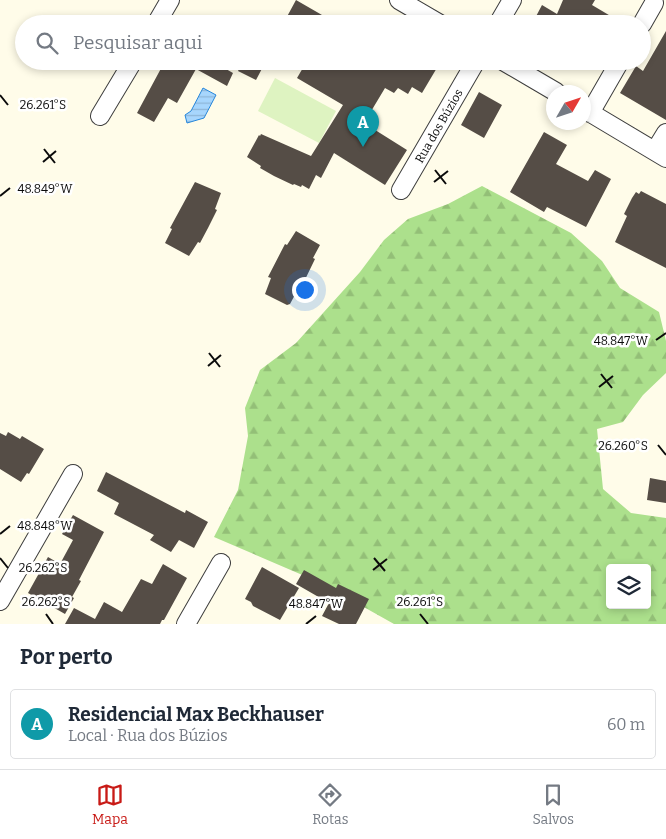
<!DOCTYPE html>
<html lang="pt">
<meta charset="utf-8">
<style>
:root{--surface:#fff;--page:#f2f2f3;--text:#1f2937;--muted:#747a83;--line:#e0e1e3;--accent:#c81a16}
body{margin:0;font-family:Bitter,serif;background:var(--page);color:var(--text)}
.controls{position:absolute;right:15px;bottom:15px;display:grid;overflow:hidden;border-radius:5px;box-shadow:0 2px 8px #0003}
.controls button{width:45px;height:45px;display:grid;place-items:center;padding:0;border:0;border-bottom:1px solid var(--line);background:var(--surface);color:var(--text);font:25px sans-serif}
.compass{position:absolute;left:546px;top:85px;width:45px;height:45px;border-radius:50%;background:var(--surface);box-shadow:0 2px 8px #0003;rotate:51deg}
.you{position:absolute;left:304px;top:289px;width:18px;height:18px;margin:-12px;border:4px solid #fff;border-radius:50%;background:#1a73e8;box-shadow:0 0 0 8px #1a73e833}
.badge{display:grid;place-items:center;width:32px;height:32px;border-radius:50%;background:var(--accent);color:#fff;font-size:16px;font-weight:700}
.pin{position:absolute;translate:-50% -41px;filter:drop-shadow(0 1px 2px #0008)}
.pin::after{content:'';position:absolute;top:26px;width:18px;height:15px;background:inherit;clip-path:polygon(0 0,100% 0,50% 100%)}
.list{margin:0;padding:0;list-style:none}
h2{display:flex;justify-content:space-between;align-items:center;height:65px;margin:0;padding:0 20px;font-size:21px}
h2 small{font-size:16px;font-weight:400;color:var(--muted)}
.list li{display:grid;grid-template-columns:32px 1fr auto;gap:15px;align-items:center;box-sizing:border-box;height:70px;margin:0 10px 10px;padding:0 10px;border:1px solid var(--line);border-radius:5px}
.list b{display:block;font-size:19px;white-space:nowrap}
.list p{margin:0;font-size:16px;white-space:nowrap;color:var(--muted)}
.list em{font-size:16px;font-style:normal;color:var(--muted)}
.icon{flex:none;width:28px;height:28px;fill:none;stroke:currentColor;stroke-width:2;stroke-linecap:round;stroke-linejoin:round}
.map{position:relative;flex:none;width:666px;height:624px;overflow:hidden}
.search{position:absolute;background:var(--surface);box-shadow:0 2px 8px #0003;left:15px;right:15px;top:15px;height:55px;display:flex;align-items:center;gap:12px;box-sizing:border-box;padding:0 18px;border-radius:28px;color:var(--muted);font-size:19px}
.sheet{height:145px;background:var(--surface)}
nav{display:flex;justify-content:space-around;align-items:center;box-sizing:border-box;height:70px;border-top:1px solid var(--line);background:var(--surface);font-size:14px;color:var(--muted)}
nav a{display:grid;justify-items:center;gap:2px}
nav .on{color:var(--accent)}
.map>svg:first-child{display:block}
</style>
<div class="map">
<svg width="666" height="624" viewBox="0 0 666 624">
<defs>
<pattern id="forest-firs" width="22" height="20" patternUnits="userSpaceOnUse" patternTransform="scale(1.25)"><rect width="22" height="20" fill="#ace08c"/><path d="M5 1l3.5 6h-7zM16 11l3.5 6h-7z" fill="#93bf77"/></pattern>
<pattern id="water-rules" width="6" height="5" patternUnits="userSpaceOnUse" patternTransform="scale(1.25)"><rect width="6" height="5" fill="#a7d6fd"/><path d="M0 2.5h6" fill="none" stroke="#8eb6d8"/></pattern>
</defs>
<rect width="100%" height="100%" fill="#fffce9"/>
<!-- forest -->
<path fill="url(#forest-firs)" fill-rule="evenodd" d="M482 186 571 233 602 261 620 288 659 312 666 341V373L643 395 623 422 597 429 603 489 631 513 666 518V624H394L321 583 214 537 238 490 248 436 245 408 260 370 296 343 360 272 384 240 408 219 448 204ZM610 568H647V605H610Z"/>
<!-- pitch -->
<path fill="#def3c1" d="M275 78 336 111 319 143 258 111Z"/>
<!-- water -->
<path fill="url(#water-rules)" stroke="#2686db" d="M203 88 216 95 204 118 187 123 185 115 191 111Z"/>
<!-- building -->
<path fill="#554d46" d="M296 0 322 15 317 24H283Z
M563 0H595L592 5 624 24H532L542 5 557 14Z
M666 31V120L620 93 636 66 643 71Z
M165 61H212L233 73 227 86 196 69 177 103 168 98 154 122 137 113Z
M243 61H266L256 80 238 71Z
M307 61H441L422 93 412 87 408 94 398 88 394 93 385 88 364 123 407 150 385 185 334 153 321 178 316 175 309 189 302 185 301 187 294 184 293 185 274 176 260 168 261 166 247 157 259 135 260 136 261 134 311 156 343 105 297 78Z
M479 92 502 105 484 138 461 125Z
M544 132 567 145 556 164 588 181 595 170 611 179 586 227 547 207 544 212 510 192Z
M195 182 221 193 215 209 217 210 208 228 200 243 198 242 189 256 165 243 172 229 170 228Z
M641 191 666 204V268L615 242 627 216 624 214 632 198 636 192 639 194Z
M296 231 320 245 313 258 315 259 299 292 297 291 290 304 287 305 265 294 271 278 268 277 285 244 287 245Z
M8 432 20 439 22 436 44 449 29 474 27 473 21 482 0 469V433L6 436Z
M106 472 185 513 186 510 208 522 194 548 179 540 171 552 150 540 154 535 114 514 119 503 97 491Z
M650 478 666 481V503L647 500Z
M73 515 104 532 79 580 81 581 72 597 74 598 65 614 28 593 48 557 60 564 73 540 62 534Z
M163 564 187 578 164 620H162L160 624H65L74 608 95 619 104 602 122 612 141 579 152 584Z
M262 567 299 588 280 620 253 606 251 602 245 599Z
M304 570 336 588 338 584 369 599 356 624H339L322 616 329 603 296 584Z"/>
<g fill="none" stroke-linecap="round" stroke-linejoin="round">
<!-- minor casing -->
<g stroke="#3e3e3e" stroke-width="20">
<path id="minor" d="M399 0 440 24
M156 24 170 0
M498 24 512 0
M642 24 654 3
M503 61 556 92
M584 109 666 158
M590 113 620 61
M100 116 133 61
M655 151 666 133
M401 190 476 61
M0 601 73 474
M186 624 221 563"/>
</g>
<!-- minor -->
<use href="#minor" stroke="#fff" stroke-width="18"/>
</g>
<!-- ticks -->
<path fill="none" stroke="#0b0b0b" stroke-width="2" d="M0 95 8 105M44 149 55 163M43 162 56 151M435 170 446 184M434 182 448 171M0 196 10 188M656 340 666 333M209 353 220 367M208 366 221 355M601 374 612 388M599 387 613 376M658 445 666 455M0 534 10 526M0 558 8 568M374 558 385 571M373 570 387 559M46 614 53 624M420 614 428 624M306 624 316 616"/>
<g text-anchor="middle" stroke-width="5" stroke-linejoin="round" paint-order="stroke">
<!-- street labels -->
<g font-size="12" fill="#0b0b0b" stroke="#fff">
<text transform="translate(439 126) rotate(-60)" y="4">Rua dos Búzios</text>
</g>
</g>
<g font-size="12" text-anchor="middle" fill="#0b0b0b" stroke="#fff" stroke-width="5" stroke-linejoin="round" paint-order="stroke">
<text x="43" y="109">26.261°S</text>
<text x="45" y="193">48.849°W</text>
<text x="621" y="345">48.847°W</text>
<text x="623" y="450">26.260°S</text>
<text x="45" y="530">48.848°W</text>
<text x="43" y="572">26.262°S</text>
<text x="46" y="606">26.262°S</text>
<text x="420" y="606">26.261°S</text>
<text x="316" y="608">48.847°W</text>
</g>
</svg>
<div class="controls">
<button><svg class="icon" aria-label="layers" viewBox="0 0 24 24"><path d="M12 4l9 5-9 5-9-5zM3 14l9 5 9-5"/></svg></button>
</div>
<svg class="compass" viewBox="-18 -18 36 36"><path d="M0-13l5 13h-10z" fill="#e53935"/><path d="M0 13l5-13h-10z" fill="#747a83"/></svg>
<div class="you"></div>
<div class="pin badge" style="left:363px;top:147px;background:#0f9aa8">A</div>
<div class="search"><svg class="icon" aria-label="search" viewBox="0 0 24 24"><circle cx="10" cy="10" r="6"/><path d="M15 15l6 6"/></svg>Pesquisar aqui</div>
</div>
<section class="sheet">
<h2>Por perto<small></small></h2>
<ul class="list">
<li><span class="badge" style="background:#0f9aa8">A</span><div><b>Residencial Max Beckhauser</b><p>Local · Rua dos Búzios</p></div><em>60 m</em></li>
</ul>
</section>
<nav>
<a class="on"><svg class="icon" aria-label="map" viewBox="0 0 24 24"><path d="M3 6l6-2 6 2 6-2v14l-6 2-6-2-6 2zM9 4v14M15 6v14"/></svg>Mapa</a>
<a><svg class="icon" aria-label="directions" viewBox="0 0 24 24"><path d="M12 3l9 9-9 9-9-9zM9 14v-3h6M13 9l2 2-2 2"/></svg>Rotas</a>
<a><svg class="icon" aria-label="saved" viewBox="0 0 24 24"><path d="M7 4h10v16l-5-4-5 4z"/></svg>Salvos</a>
</nav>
